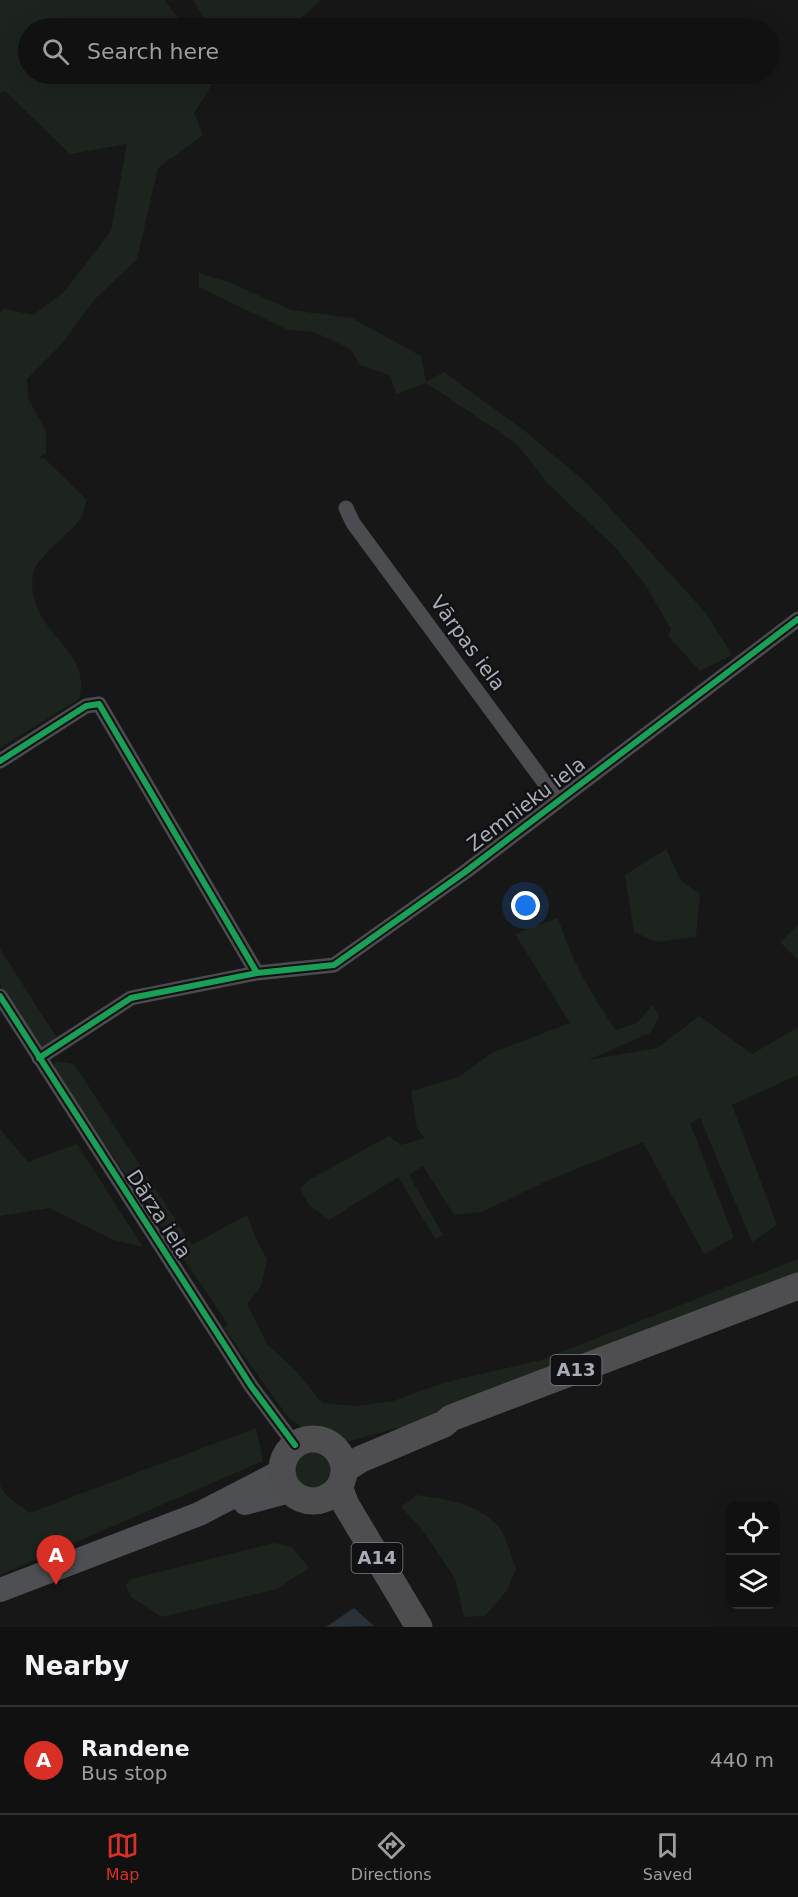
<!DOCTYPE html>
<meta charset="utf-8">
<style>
:root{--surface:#111;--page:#1e1f1f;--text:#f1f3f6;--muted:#9c9d9f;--line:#303131;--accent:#d93025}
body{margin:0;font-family:"DejaVu Sans",sans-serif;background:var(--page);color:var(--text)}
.controls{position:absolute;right:18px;bottom:18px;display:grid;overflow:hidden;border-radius:12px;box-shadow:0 6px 24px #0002}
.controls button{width:54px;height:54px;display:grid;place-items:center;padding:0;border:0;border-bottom:2px solid var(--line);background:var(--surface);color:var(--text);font:30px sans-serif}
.you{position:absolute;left:526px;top:906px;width:21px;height:21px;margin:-15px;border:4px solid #fff;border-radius:50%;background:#1a73e8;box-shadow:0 0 0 9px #1a73e833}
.badge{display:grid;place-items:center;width:39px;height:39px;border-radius:50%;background:var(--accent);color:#fff;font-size:20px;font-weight:700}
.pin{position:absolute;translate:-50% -50px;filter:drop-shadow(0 2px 3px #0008)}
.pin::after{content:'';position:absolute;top:32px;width:21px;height:18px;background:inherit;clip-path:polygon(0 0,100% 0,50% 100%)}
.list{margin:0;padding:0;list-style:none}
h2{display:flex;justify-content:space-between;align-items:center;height:78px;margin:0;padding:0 24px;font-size:26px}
h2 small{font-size:20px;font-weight:400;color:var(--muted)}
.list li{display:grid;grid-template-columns:39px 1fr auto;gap:18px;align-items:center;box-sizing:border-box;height:108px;padding:0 24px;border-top:2px solid var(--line)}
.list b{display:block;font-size:22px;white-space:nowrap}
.list p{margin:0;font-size:20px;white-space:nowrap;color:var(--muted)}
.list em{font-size:20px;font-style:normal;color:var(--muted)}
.icon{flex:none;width:33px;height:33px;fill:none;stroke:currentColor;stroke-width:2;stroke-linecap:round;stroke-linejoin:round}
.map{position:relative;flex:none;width:798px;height:1627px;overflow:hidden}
.search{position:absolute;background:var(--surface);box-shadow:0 6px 24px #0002;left:18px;right:18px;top:18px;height:66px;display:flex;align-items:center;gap:15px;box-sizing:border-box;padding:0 21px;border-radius:33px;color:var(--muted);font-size:22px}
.sheet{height:186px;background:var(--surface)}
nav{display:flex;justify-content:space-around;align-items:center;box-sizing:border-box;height:84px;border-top:2px solid var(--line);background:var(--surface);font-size:16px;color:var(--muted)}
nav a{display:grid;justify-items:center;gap:3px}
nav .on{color:var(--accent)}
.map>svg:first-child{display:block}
</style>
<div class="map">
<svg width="798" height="1627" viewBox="0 0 798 1627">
<rect width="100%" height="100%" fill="#171717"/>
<!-- green -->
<path fill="#1d241e" d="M0 0H164L186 28H28V74H213L216 79 194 113 203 135 158 168 137 259 93 301 63 343 27 379 28 398 46 431V453L38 458 45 459 87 500C85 507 83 516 78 522 69 533 35 560 33 573 24 634 94 646 79 699L0 748V312L5 309 33 315 64 292 111 231 127 144 70 154 5 91 0 94Z
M193 0H321L290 28H210Z
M199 273 231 283 291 310 352 318 421 356 426 382 444 372 526 432 589 485 706 613 732 655 700 671 668 636 671 629 646 586 616 548 548 484 517 444 426 383 396 394 390 375 360 365 350 349 314 332 288 330 199 287Z
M666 849 681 881 700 894 696 937 657 942 634 932 625 875Z
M558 918C571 959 591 995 616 1030L637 1023 653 1005 659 1017 650 1033 588 1060 657 1048 699 1016 752 1054 798 1027V1075L732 1105 777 1225 752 1242 700 1118 690 1123 734 1238 704 1254 643 1142 547 1181 482 1212 454 1215 423 1166 409 1175 443 1235 435 1239 398 1177 329 1220 309 1205 300 1189 309 1180 389 1136 401 1145 425 1138 417 1129 411 1091 459 1077 491 1053 570 1023 515 934Z
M798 925V960L780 942Z
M0 949 57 1038 41 1050 0 984Z
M55 1061 74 1064 192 1245 247 1215 255 1237 267 1260 261 1287 247 1304 267 1344 296 1371 322 1403 357 1406 393 1401 443 1383 541 1360 798 1259V1277L423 1421 346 1442 303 1429 288 1417 224 1328 228 1324 55 1071Z
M0 1129 28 1162 77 1144 143 1247 114 1240 49 1208 0 1216Z
M256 1428 263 1461 0 1575V1485L5 1494 29 1513Z
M292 1470a21 21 0 1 1 42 0a21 21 0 1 1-42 0Z
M417 1495C447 1500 476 1502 498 1526 507 1536 511 1557 516 1569L507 1590 485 1616 464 1617 455 1578 420 1527 401 1507Z
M274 1543 292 1547 309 1568 277 1589 162 1617 131 1597 126 1586 131 1579Z"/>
<!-- water -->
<path fill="#2a3239" d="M354 1608 374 1626 326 1627Z"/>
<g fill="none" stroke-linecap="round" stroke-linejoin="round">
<!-- street -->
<path stroke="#4b4c50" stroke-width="15" d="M346 508 353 523 558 801
M0 761 86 706 99 704 257 973
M0 996 251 1386 295 1445
M39 1058 131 998 257 973 334 965 465 872 798 619"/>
<!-- primary -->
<path stroke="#4d4f52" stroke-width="24" d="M245 1503 290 1491
M0 1590 199 1514 282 1471"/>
<!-- highway -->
<path stroke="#4e4e51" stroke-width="27" d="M282 1470a31 31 0 1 1 62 0a31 31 0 1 1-62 0Z
M344 1470 361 1459 444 1424 451 1418 798 1286
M339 1487 346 1505 419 1627"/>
<!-- cycleway casing -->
<g stroke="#111113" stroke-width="10">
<path id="cycleway" d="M0 761 86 706 99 704 257 973
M0 996 251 1386 295 1445
M39 1058 131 998 257 973 334 965 465 872 798 619"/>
</g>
<!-- cycleway -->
<use href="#cycleway" stroke="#1a9f57" stroke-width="6"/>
</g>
<g text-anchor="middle" stroke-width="5" stroke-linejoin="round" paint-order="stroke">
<!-- shield labels -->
<g fill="#111113" stroke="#7b7e86" stroke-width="1.5">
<rect x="550.5" y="1355" width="51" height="30" rx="4.5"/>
<rect x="351.5" y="1543" width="51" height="30" rx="4.5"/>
</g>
<g font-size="18" font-weight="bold" fill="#a8adb8">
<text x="576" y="1376">A13</text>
<text x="377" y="1564">A14</text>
</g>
<!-- street labels -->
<g font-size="20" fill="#a8adb8" stroke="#111113">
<text transform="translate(468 643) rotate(54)" y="7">Vārpas iela</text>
<text transform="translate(526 804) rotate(-37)" y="7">Zemnieku iela</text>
<text transform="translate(159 1214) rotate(57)" y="7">Dārza iela</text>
</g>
</g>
</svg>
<div class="controls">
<button><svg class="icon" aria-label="locate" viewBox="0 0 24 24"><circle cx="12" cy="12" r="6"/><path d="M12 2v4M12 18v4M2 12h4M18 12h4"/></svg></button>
<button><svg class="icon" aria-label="layers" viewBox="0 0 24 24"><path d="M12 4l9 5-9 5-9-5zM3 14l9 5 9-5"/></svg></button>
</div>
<div class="you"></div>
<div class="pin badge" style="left:56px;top:1585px">A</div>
<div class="search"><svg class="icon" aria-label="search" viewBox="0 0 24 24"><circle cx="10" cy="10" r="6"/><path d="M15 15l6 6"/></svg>Search here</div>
</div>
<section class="sheet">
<h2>Nearby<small></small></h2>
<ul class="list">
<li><span class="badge">A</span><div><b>Randene</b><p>Bus stop</p></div><em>440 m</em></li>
</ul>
</section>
<nav>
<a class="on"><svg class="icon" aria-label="map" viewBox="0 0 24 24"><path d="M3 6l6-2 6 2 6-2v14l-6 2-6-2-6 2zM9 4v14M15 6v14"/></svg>Map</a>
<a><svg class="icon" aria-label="directions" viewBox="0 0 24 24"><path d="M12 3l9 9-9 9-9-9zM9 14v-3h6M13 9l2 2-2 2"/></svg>Directions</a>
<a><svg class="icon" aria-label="saved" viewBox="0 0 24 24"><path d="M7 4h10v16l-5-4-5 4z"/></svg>Saved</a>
</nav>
